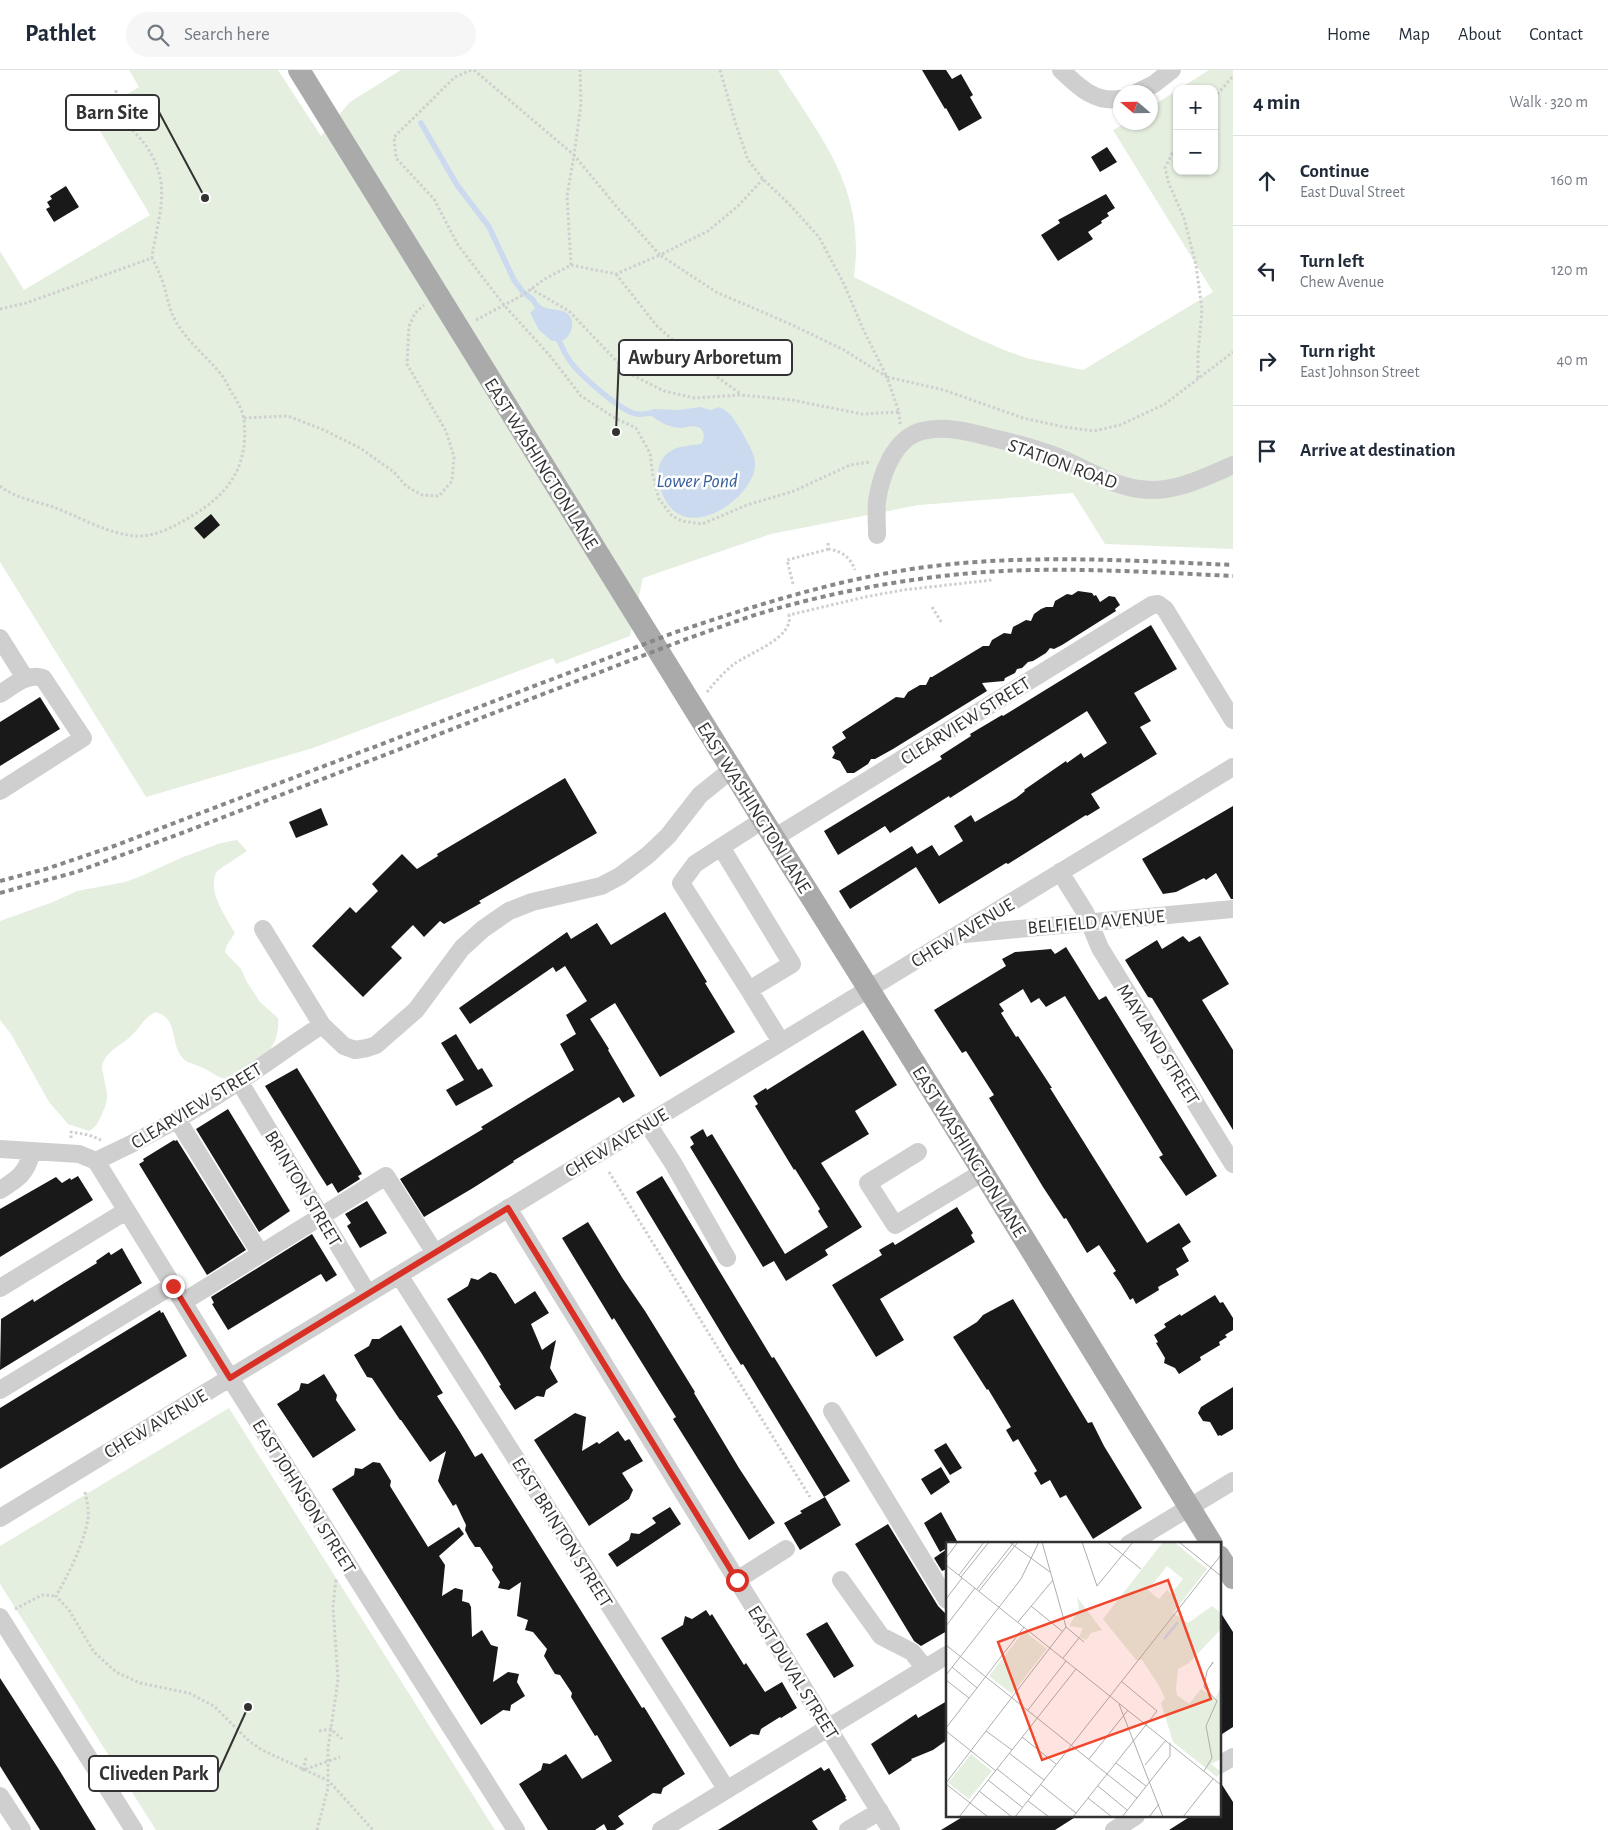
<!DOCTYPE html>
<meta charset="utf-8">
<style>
:root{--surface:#fff;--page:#f6f6f7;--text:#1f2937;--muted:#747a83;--line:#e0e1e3}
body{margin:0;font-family:"Alegreya Sans",sans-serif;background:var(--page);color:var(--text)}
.controls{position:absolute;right:15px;top:15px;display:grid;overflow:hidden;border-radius:10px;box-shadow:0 1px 4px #0004}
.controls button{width:45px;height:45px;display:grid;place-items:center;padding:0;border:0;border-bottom:1px solid var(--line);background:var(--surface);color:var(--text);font:25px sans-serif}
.compass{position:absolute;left:1113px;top:15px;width:45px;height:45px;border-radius:50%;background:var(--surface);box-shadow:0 1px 4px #0004;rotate:290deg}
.stop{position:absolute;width:15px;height:15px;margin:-11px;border:4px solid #d93025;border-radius:50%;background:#fff}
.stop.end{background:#d93025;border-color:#fff;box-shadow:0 1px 5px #0008}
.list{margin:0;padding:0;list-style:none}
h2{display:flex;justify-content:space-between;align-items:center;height:65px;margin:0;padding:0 20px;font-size:21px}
h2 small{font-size:16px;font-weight:400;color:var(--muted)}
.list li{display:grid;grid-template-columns:32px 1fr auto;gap:15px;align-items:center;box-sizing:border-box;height:90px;padding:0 20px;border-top:1px solid var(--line)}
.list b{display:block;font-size:19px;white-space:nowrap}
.list p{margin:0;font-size:16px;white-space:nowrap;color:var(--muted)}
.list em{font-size:16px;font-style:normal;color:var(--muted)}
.icon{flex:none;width:28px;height:28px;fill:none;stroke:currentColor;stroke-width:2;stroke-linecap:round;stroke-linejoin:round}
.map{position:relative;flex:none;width:1233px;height:1760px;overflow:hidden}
header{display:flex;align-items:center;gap:30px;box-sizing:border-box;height:70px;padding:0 25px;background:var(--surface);border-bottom:1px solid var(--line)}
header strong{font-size:24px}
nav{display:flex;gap:28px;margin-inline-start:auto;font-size:18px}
.search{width:350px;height:45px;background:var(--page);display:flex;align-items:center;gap:12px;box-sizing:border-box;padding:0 18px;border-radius:28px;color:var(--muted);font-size:19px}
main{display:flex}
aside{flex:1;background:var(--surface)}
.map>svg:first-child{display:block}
</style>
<header>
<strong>Pathlet</strong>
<div class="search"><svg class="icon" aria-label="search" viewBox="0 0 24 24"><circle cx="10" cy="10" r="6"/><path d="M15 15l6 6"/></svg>Search here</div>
<nav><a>Home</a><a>Map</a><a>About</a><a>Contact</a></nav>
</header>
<main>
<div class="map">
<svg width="1233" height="1760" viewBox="0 0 1233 1760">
<rect width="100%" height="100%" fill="#fff"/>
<!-- green -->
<path fill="#e5efe0" d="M129 0H278L321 66 350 32 401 0H778C822 70 866 118 854 207L970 265 1004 280 1026 288 1083 300 1213 222 1113 60 1126 53 1150 52 1151 37 1177 20V101H1214V19H1179L1209 0H1233V479L1105 474 1073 423 919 435 771 464 643 508 630 566 556 594 553 588 313 678 146 727 0 492V181L24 220 150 145 91 46 139 17Z
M237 770 247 781 217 801C206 821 226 846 235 863L227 875 225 882 241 899 247 912 260 932 278 948C279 963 276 975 264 986 255 995 236 1012 222 1008 214 1005 208 1000 201 997 194 994 186 993 181 986 170 970 178 949 156 942 144 947 140 958 131 966 122 975 104 982 102 997 102 1001 104 1005 104 1009 108 1026 109 1030 101 1046 98 1053 96 1057 89 1061L68 1054 49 1032 11 964 0 950V851L53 832 77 821 125 812 139 807 183 787 221 773Z
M229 1338 495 1760H156L0 1514V1476Z"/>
<!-- water -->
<path fill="#cbdaef" d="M539 234C549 244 569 234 572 252 573 260 569 266 564 270L552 271 539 260 530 243Z
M700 337 711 340 719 337C730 341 736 352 742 362 747 372 756 384 755 397 751 427 700 464 673 440 659 427 650 395 669 382 679 375 690 376 701 374 705 369 705 360 698 357 693 355 687 357 682 358 671 358 660 353 652 346V339L679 340Z"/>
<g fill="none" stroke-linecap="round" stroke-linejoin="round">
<!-- stream -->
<path stroke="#cbdaef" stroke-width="5.5" d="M421 53 457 115 489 157 514 210 523 222 533 230 541 242
M557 267C561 274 564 283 570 291 579 304 621 342 637 344 642 345 647 343 652 343"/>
</g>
<!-- building -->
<path fill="#191919" d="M922 0H946L952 9 961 4 973 25 970 27 982 48 959 61 946 38 945 39Z
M1107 77 1117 92 1100 102 1091 87Z
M66 116 79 137 54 152 46 139 50 137 47 132 52 129 50 126Z
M1106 124 1115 138 1107 143 1109 146 1101 151 1102 153 1088 162 1093 169 1058 191 1041 165 1060 153 1058 150Z
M211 444 220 455 204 469 194 458Z
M1078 521 1092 523 1094 526 1096 525 1100 532 1109 526 1115 527 1120 535 1115 539 1116 541 1062 575 1054 579 1050 578 1046 583 1033 591 1028 592 1022 598 1017 599 1015 603 1005 608 1004 611 982 613 987 621 893 679 875 689H871L868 694 854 703H847L840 691 832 688 835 683 832 677 846 668 842 662 896 627 904 628 908 622 920 615H926L930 607H932L983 576H989L992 570 1004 563 1011 564 1013 557 1026 550 1031 551 1034 544 1041 539 1046 537H1053L1055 531 1067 524 1072 525Z
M1151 555 1177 599 1134 623 1151 651 1140 657 1157 684 1091 724 1100 738 1087 746 1086 745 1008 794 1006 793 939 834 916 797 850 839 839 821 912 776 917 784 932 775 939 786 963 771 954 756 971 745 975 752 1016 728 1025 721 1024 720 1066 691 1067 693 1081 683 1084 688 1107 673 1087 641 950 728 949 726 890 763 885 756 838 785 824 761 942 689 940 686 971 666 970 664 1002 645 1003 646Z
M40 627 60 659 0 696V652Z
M565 708 597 763 479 831 481 833 444 854 440 851 424 867 413 855 391 877 402 888 363 927 312 876 350 837 356 843 378 821 372 814 402 784 417 799 438 786 437 784Z
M1233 736V829H1231L1216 803 1206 810 1204 808 1176 822 1163 824 1142 789Z
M321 738 328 755 296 768 289 752Z
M665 842 707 912 705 913 735 962 660 1007 615 933 590 949 609 979 608 980 635 1026 623 1033 619 1027 513 1091 514 1092 473 1118 424 1147 400 1109 483 1059 481 1057 574 1000 560 974 576 964 566 945 587 931 565 896 556 902 553 897 470 954 459 938 567 862 571 869 597 853 611 875Z
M1183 866 1189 872 1200 866 1229 914 1202 930 1233 980V1060L1157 936 1152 928 1148 927 1125 890 1157 870 1162 879Z
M1066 877 1099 930 1106 926 1217 1106 1186 1126 1159 1087 1163 1085 1065 926 1046 937 1039 928 1031 933 1023 919 999 934 1004 941 1001 943 1016 967 1018 966 1052 1018H1050L1147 1173 1179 1153 1191 1172 1182 1178 1189 1191 1176 1199 1179 1205 1158 1217 1159 1220 1136 1234 1133 1228 1130 1230 1120 1213 1113 1203 1116 1201 1099 1175 1087 1183 1066 1148 1064 1149 1043 1117 989 1028 994 1025 966 981 962 983 934 940 1006 896 1002 889 1015 882 1051 879 1055 884Z
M863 960 897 1015 855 1041 869 1064 821 1093 862 1157 825 1180 828 1185 786 1211 774 1191 763 1197 690 1077 694 1074 690 1067 703 1059 707 1067 712 1064 785 1184 828 1157 818 1141 820 1139 795 1099 794 1100 755 1036 758 1034 753 1026 766 1018 767 1020Z
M456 964 478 1000 482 998 493 1016 456 1036 446 1020 464 1010 441 973Z
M297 998 362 1104 358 1106 360 1109 338 1123 332 1113 327 1116 318 1102 265 1016Z
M228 1039 290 1141 259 1162 196 1059Z
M174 1070 175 1071 177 1070 246 1180 207 1205 139 1094 144 1091 143 1089Z
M78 1106 93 1130 0 1187V1139L56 1107 62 1113 70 1108 71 1110Z
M662 1106 772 1288 774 1287 850 1411 824 1427 743 1294 741 1295 731 1279 636 1122Z
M367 1131 387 1163 360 1178 347 1156 351 1153 345 1144Z
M957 1137 973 1163 971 1165 975 1172 880 1229 904 1270 876 1287 832 1215 882 1185 879 1180 893 1172 895 1175Z
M588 1152 623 1209 645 1241 695 1322 694 1323 739 1398 775 1453 749 1470 673 1349 676 1347 657 1317 614 1248 612 1250 562 1168Z
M312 1164 337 1205 326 1212 321 1204 319 1205 228 1260 212 1234 214 1233 211 1227Z
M122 1178 142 1213 0 1300 1 1249 33 1229 34 1232 66 1212 97 1193 96 1191 109 1182 111 1185Z
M490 1202 496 1204 515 1234 535 1221 549 1243 531 1254 542 1280 556 1270 550 1298 558 1312 546 1320 544 1327 537 1326 515 1340 499 1316 501 1315 482 1284 447 1229 468 1216 471 1208 478 1210Z
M1215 1225 1220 1233 1223 1232 1233 1248V1260L1225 1265 1227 1267 1219 1272 1220 1275 1200 1287 1201 1290 1179 1304 1175 1298 1164 1293 1165 1288 1156 1273 1158 1272 1154 1265 1166 1257 1164 1254 1180 1244 1181 1246Z
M1013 1229 1088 1353 1092 1352 1104 1376 1142 1438 1093 1469 1066 1425 1060 1428 1050 1410 1041 1415 1034 1403 1037 1401 1018 1369 1013 1372 1006 1360 1011 1357 988 1319 987 1320 953 1267 977 1252 983 1245Z
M160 1240 161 1243 163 1242 170 1255 187 1286 0 1399V1338Z
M401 1255 443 1323 437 1326 460 1362 475 1387 482 1383 642 1638 644 1637 646 1640 685 1704 663 1718 661 1724 653 1723 618 1746 624 1754 615 1760H607L604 1754 595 1760H548L519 1714 541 1700 543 1693 550 1694 566 1684 582 1709 612 1691 597 1665 595 1666 571 1627 572 1623 560 1605 555 1604 544 1586 547 1579 533 1562 525 1560 528 1550 517 1546 521 1512 509 1520 498 1518 500 1512 492 1500 493 1497 480 1477H475L469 1468 465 1460 466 1455 456 1434 453 1436 442 1418 438 1411 446 1381 430 1392 401 1350H400L372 1308 367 1307 354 1285 369 1276 372 1269H379Z
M324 1304 337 1325 336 1330 356 1360 313 1388 277 1334 299 1320 301 1313 308 1314Z
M1233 1317V1359L1221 1366 1220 1365 1218 1366 1210 1352 1203 1351 1198 1343 1201 1337Z
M575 1343 586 1347 582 1381 597 1372 599 1374 618 1361 625 1371 629 1369 630 1370 643 1391 622 1403 633 1420 629 1429 589 1456 534 1370Z
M946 1373 962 1398 950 1405 934 1380Z
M373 1392 380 1393 391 1411 390 1416 428 1477 459 1457 464 1464 439 1486 445 1495 442 1526 455 1518 463 1520 462 1531 469 1533 471 1537 472 1567 482 1560 491 1575 498 1577 493 1612 508 1602 519 1604 517 1612 525 1626 511 1635 510 1641 503 1640 481 1655 332 1419 354 1405 355 1398 362 1399Z
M941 1397 950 1412 931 1425 921 1409Z
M825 1427 841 1455 800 1480 784 1453 802 1443 800 1441Z
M670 1437 681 1454 617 1497 608 1484 629 1470 631 1463 639 1464 656 1453 652 1448Z
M941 1442 957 1471 953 1474H947V1478L940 1482 924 1453Z
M888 1454 938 1536 947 1545V1561L921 1576 914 1571 855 1474Z
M947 1479V1499L942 1501 934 1488Z
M706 1540 710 1546 712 1544 744 1595 746 1593 765 1622 782 1612 797 1638 781 1648 780 1647 761 1659 759 1665 751 1664 730 1677 661 1568 683 1555 685 1546 692 1549Z
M1219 1540 1233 1562V1657L1219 1666Z
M827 1552 854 1596 834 1608 806 1564Z
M0 1608 58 1698 96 1760H40L0 1696Z
M947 1631V1670L933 1680 911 1689 912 1690 889 1705 871 1674 916 1644 918 1648Z
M821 1697 824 1701 829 1698 846 1727 845 1728 847 1730 812 1751 818 1760H718Z
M1219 1710 1233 1732V1760H1169L1191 1746H1219Z
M964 1746H1077L1055 1760H941Z"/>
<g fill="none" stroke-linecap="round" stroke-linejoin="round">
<!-- path -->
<path stroke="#cfcfcf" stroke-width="3" stroke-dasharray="2.5 2.5" stroke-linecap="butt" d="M471 0 455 7 394 67 396 88 434 129 458 175 504 235 551 287 581 326 615 348 636 358 650 383 653 406 659 429 672 446 682 451 702 454 747 435 794 421 850 395 870 392
M474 0 574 85 581 34 580 0
M720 0 736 55 748 90 763 109 789 134 819 167 844 214 863 259 887 307 944 320 1023 348 1064 357 1094 361 1120 355 1165 334 1233 282
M1214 28 1233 6
M1177 74 1165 98 1169 114 1184 148 1196 195 1202 239 1198 285V310
M571 195 567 126 574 85 616 136 660 185 708 161 738 136 763 109
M616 204 656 255 703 297 741 324
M0 239 26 233 152 188C155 161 168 127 158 100 155 90 150 81 144 73 134 60 117 49 116 32 115 28 116 24 116 20
M476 250 523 225 543 210 571 195 616 204 660 185 716 222 788 253 844 280 887 307 899 342 862 344 792 330 741 325 695 328 664 321 628 303 569 241 531 219
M899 342 900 354
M244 348 288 346 324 360 360 378 394 402 406 416 422 425 439 426 452 411 454 387 446 361 407 294 409 256 415 243 424 235
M0 416C15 428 35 431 53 437 78 446 111 466 139 466 155 466 171 458 185 450 226 427 249 400 244 350 243 342 237 330 232 323 228 316 225 309 220 303 206 286 188 272 176 252 169 239 168 230 164 216 161 206 157 197 152 188
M828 473 829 479C843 482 850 487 855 500
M793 514 787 490 829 479
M932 537 942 553
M707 622C715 612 724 602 734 594 749 583 794 568 789 545L865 527 903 520 992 510
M71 1068V1062L89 1065 101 1070
M609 1102 810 1427
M85 1422C87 1431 89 1440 88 1449 83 1476 69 1503 56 1526L69 1540 94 1582 116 1602 140 1613 189 1623 214 1636 249 1671 262 1680 329 1711 373 1760
M15 1539 42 1525 56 1526
M319 1661 331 1659 342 1669
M306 1688 303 1700 340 1687
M317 1760 328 1718V1679L338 1609 333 1537 336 1509"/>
<!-- minor -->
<path stroke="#cfcfcf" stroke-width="18" d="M1061 0C1078 16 1094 33 1120 29
M1138 22 1154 14 1172 0
M877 465C877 453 876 442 877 431 881 405 894 368 922 361 945 355 970 362 993 368 1015 373 1037 379 1058 387 1085 398 1110 415 1139 419 1172 424 1204 408 1233 395
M0 568 25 608
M0 624C14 615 27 603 43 608L83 668 0 721
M774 768 1152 535 1158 534 1165 539 1233 650
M721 777 763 750
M1060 802 1085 842 1100 878 1233 1094
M263 859 322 955 344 976 355 980 367 978 376 975 416 940 462 878 483 859 509 841 532 832 601 816 620 806 648 785 668 766 700 725 731 700
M965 864 1233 839
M749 920 792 894 721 777 695 794 681 813 749 920 781 972
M239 1011 368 1224
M177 1049 260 1183
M647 1053 673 1093 727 1188
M0 1079 79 1084 96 1091 230 1308 516 1760
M918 1082 868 1113 895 1155 983 1102
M96 1091C146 1068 194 1041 240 1011 267 993 294 973 322 955
M0 1120C18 1109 27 1103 32 1081
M508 1138 891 1760
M399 1205 727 1720
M0 1218 126 1141
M183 1232 386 1106 435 1183
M0 1320 173 1215
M832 1341 947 1530
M0 1448 1233 697
M1129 1474 1233 1411
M737 1510 786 1479
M841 1510 881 1566 912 1582 925 1598
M0 1547 134 1760
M1219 1695 1233 1687
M0 1726 22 1760
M661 1760 947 1585
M848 1760 880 1741
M1114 1760 1136 1746"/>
<!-- major -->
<path stroke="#aaa" stroke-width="22" d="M299 0 763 750 983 1102 1212 1474
M1219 1486 1233 1508"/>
<!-- rail -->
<path stroke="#878787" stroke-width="4" stroke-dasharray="5 4" stroke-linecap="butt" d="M0 811 49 798 114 776 676 562C745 539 816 516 888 503 1001 482 1119 490 1233 495
M0 823 76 802 182 763 681 571C712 560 743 548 775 539 839 521 905 509 972 503 1059 496 1146 502 1233 506"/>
</g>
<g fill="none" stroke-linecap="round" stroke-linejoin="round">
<!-- route -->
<path stroke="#d93025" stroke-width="6" d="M173 1216 230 1308 508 1138 737 1510"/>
</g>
<g text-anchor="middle" stroke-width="5" stroke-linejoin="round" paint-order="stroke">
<!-- street labels -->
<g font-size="19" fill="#323232" stroke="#fff">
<text transform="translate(542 393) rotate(58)" y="7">EAST WASHINGTON LANE</text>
<text transform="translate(1063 393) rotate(20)" y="7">STATION ROAD</text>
<text transform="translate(965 650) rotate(-32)" y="7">CLEARVIEW STREET</text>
<text transform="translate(755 737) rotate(58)" y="7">EAST WASHINGTON LANE</text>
<text transform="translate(1096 851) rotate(-5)" y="7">BELFIELD AVENUE</text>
<text transform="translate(962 862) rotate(-31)" y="7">CHEW AVENUE</text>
<text transform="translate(1159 974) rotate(58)" y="7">MAYLAND STREET</text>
<text transform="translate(196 1035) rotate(-31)" y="7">CLEARVIEW STREET</text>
<text transform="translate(616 1072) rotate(-31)" y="7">CHEW AVENUE</text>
<text transform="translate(970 1081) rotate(58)" y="7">EAST WASHINGTON LANE</text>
<text transform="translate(304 1118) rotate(59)" y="7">BRINTON STREET</text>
<text transform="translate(155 1353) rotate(-31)" y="7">CHEW AVENUE</text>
<text transform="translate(305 1426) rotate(58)" y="7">EAST JOHNSON STREET</text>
<text transform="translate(563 1462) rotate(58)" y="7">EAST BRINTON STREET</text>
<text transform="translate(794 1602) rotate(58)" y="7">EAST DUVAL STREET</text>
</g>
<!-- water labels -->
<g font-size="20" font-style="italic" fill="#39609b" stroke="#fff">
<text x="697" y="417">Lower Pond</text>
</g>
</g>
<!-- overview -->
<g transform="translate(946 1472)">
<rect width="275" height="275" fill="#fff"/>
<path d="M217 0H228L261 27 227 71 242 81 266 64 275 71V87L243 121 232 127 230 147 231 153 243 162 255 147 269 157 275 144V217L265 222 275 230 271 235 227 200 215 161 219 156 212 142 196 118H190L157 77ZM221 24 237 37 225 52 221 48 213 57 202 48ZM131 55 156 88 145 91 140 98 133 95 137 86 123 84 133 67ZM78 89 101 107 66 152 43 134ZM25 212 46 229 23 257 2 241Z" fill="#e5efe0" fill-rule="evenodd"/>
<path fill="none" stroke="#cbdaef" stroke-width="2.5" d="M218 97 232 80"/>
<path fill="none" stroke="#adadad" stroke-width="1" d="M63 0 104 30M96 0 120 85M136 0 151 44 187 0M161 0 195 27M233 0 275 34M0 16 12 0M0 23 275 243M13 33 38 0M15 35 43 0M31 47 68 0M33 49 72 0M0 57 16 36M85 64 117 90M72 80 107 38M0 84 29 46M120 85 138 100M0 103 191 256M117 116 133 96M6 125 31 146M0 133 75 37 93 0M0 138 23 156M173 162 217 275M82 168 120 119M0 186 78 85M0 189 50 229M40 189 66 208M76 195 110 222M63 211 98 238M143 217 182 168M170 221 200 244M199 223 220 198M51 227 85 254M258 229 266 216 260 184 271 159 258 145 261 129 267 120 264 125M42 238 76 265M0 241 120 85M0 242 42 275M94 242 130 271M152 244 181 268M33 249 66 275M142 256 166 275M82 259 103 275M13 275 130 127M69 275 275 13M127 275 211 169 175 139M176 275 224 214V201M203 275 213 262M237 275 267 237"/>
<path fill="#f1472c" fill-opacity="0.15" stroke="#f1472c" stroke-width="2.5" d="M222 38 265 157 96 218 52 100Z"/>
<rect width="275" height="275" fill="none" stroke="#323232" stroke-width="2.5"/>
</g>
<!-- callouts -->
<path fill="none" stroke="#323232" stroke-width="2" d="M205 128L159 42M616 362L619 287M248 1637L218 1703"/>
<g fill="#323232" stroke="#fff" stroke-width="2">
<circle cx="205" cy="128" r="5"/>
<circle cx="616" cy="362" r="5"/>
<circle cx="248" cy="1637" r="5"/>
</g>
<g fill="#fff" stroke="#323232" stroke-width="2">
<rect x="66" y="25" width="93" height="35" rx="5"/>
<rect x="619" y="270" width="173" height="35" rx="5"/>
<rect x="89" y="1686" width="129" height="35" rx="5"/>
</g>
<g font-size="20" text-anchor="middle" font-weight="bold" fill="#323232">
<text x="112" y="49">Barn Site</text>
<text x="705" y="294">Awbury Arboretum</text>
<text x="154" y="1710">Cliveden Park</text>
</g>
</svg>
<div class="controls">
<button>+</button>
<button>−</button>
</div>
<svg class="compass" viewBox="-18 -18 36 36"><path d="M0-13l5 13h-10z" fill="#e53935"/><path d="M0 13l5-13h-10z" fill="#747a83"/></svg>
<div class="stop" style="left:737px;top:1510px"></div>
<div class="stop end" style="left:173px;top:1216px"></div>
</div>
<aside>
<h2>4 min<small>Walk · 320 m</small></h2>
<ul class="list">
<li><svg class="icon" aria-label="ahead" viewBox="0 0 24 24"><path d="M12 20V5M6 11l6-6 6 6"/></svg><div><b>Continue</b><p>East Duval Street</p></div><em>160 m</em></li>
<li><svg class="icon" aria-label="left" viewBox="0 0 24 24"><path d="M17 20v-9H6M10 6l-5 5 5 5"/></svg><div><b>Turn left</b><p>Chew Avenue</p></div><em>120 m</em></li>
<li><svg class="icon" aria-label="right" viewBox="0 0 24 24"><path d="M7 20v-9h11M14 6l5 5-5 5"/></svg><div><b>Turn right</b><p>East Johnson Street</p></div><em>40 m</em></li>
<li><svg class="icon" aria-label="arrive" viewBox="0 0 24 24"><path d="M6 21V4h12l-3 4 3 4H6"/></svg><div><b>Arrive at destination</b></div></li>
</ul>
</aside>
</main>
